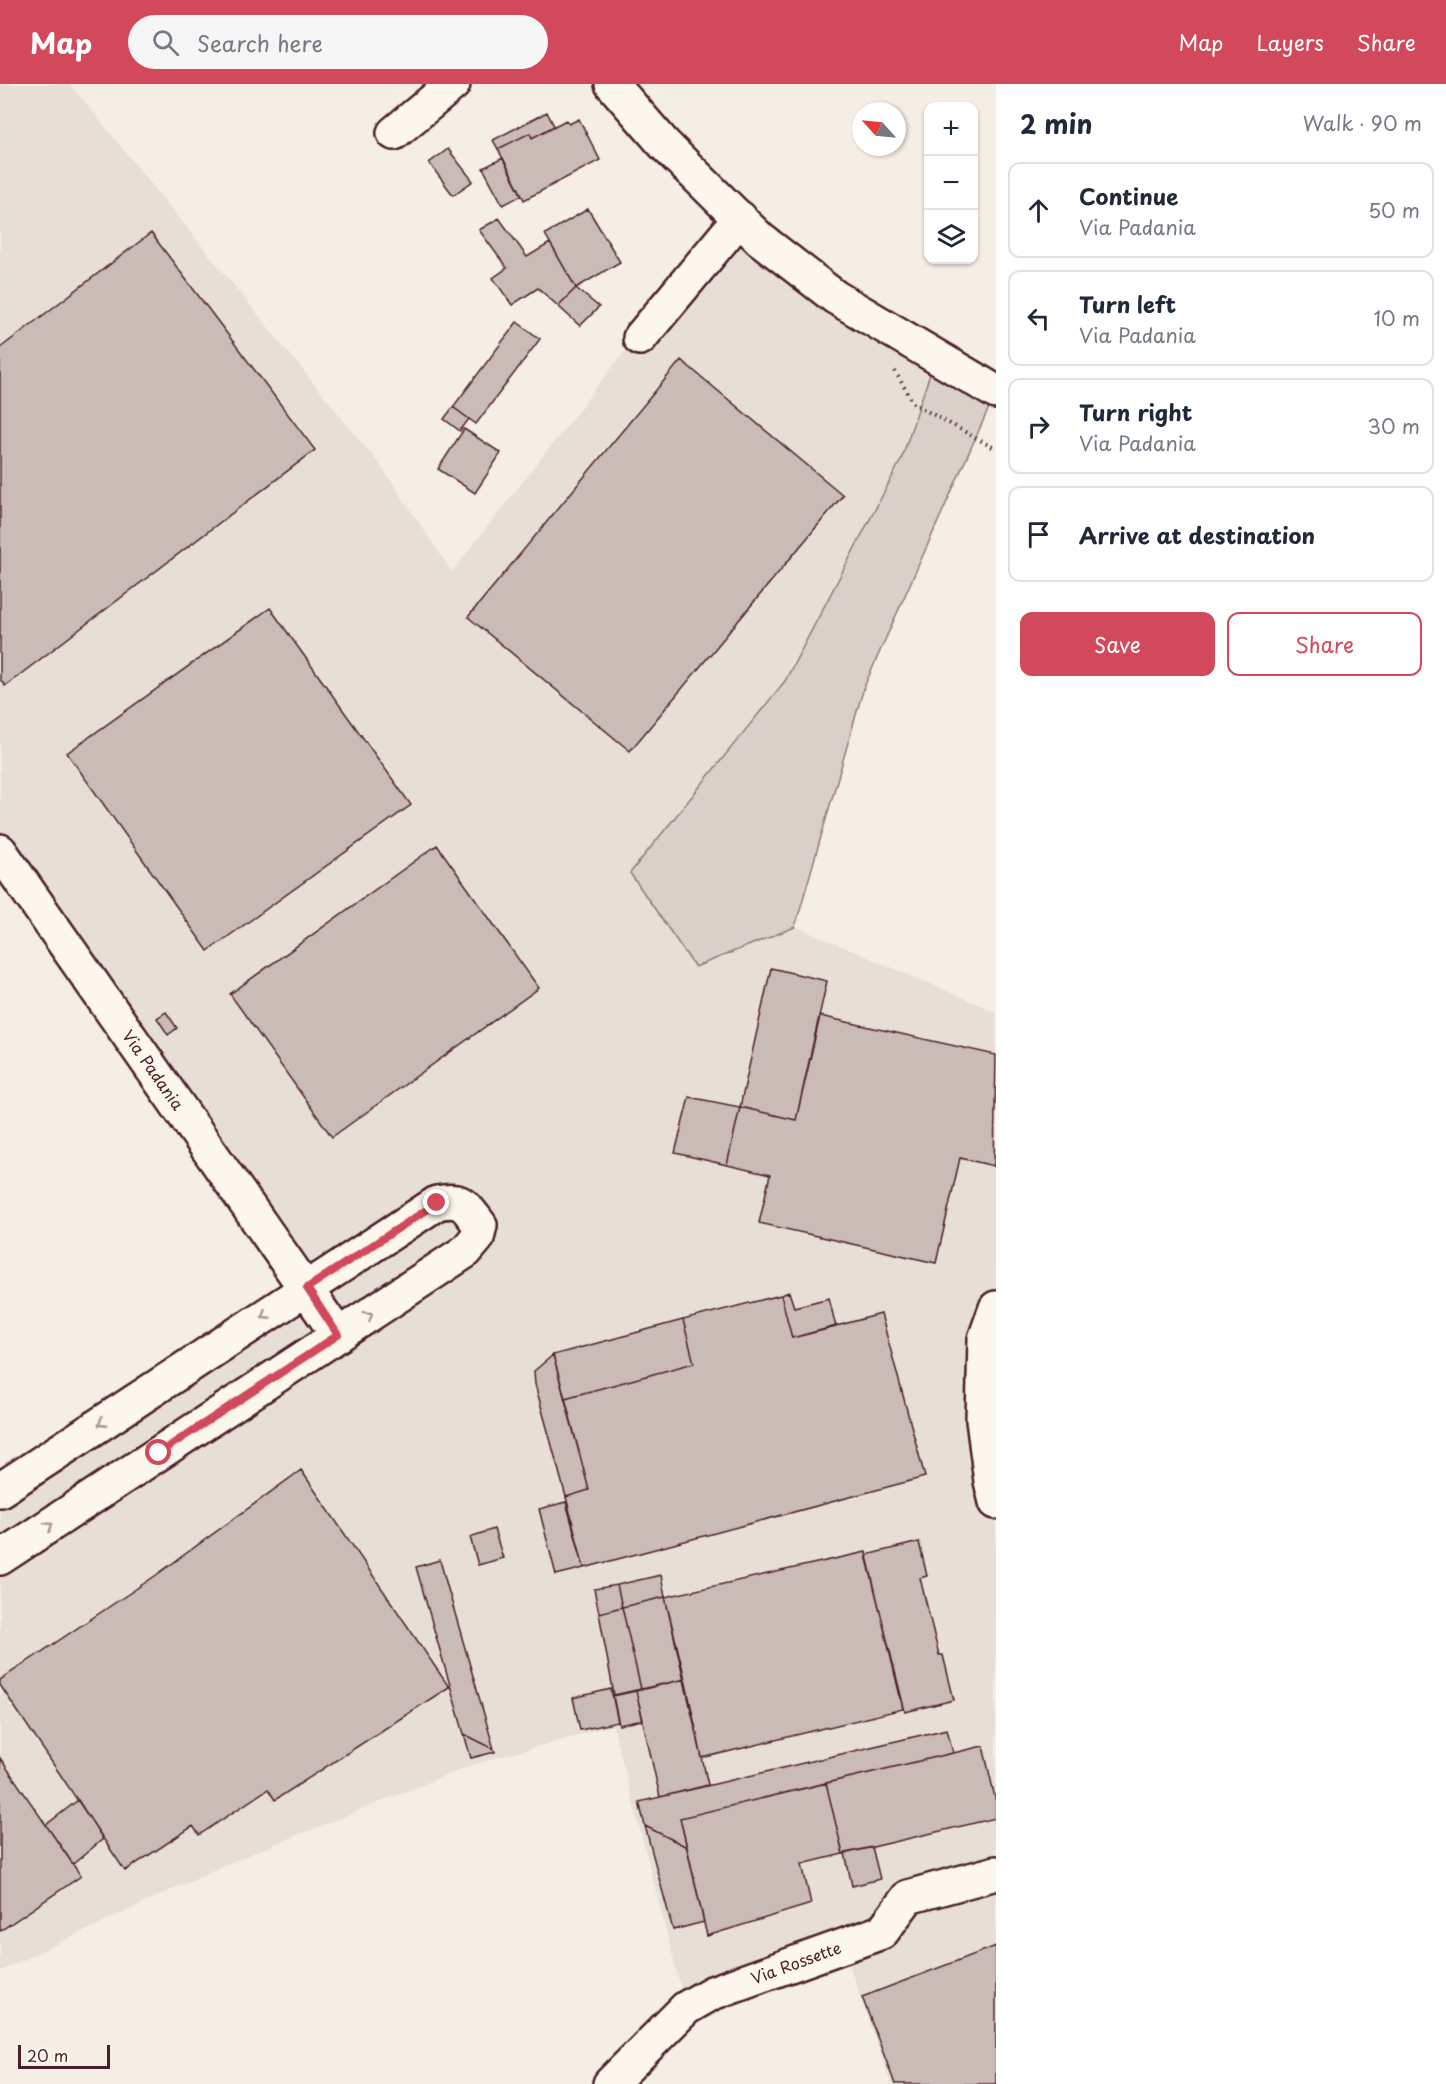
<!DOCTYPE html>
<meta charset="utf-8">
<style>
:root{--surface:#fff;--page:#f6f6f7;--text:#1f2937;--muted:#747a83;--line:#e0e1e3;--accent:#d1495b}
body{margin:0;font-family:"Playpen Sans",sans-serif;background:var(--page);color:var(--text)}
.controls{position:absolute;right:18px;top:18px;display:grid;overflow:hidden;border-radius:12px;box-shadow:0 2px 4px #0004}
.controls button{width:54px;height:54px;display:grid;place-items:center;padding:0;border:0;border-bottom:2px solid var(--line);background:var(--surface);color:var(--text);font:30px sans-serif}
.compass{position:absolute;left:852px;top:18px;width:54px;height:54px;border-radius:50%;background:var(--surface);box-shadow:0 2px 4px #0004;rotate:297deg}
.scale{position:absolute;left:18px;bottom:15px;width:92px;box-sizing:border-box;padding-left:6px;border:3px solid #4a1f2b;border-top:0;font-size:16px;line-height:21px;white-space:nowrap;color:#4a1f2b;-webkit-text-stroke:4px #fbf7ec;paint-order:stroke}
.stop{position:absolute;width:18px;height:18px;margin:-14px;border:4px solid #d1495b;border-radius:50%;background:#fff}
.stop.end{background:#d1495b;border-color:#fff;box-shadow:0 2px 6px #0008}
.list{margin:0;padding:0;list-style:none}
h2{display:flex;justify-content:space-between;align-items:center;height:78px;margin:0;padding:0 24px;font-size:26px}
h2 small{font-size:20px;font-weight:400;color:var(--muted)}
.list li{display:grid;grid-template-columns:39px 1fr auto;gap:18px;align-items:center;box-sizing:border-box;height:96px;margin:0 12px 12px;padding:0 12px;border:2px solid var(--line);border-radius:12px}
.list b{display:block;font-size:22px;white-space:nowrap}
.list p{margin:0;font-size:20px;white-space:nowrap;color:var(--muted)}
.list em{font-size:20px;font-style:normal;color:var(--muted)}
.actions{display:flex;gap:12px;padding:18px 24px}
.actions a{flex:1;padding:14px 0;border:2px solid var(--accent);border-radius:12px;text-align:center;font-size:21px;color:var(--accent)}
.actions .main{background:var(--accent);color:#fff}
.icon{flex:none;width:33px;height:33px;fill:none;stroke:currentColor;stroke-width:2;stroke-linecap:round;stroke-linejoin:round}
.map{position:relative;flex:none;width:996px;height:2000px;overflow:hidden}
header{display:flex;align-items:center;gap:36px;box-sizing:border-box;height:84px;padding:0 30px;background:var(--accent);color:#fff}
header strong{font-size:28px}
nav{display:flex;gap:33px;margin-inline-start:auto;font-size:21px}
.search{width:420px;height:54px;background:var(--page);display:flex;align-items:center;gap:15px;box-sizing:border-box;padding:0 21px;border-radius:33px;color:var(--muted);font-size:22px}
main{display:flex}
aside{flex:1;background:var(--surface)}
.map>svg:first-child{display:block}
</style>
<header>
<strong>Map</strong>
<div class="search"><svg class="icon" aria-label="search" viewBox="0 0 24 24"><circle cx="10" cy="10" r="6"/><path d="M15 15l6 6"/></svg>Search here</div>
<nav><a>Map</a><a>Layers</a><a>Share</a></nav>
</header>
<main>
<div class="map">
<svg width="996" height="2000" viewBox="0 0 996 2000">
<rect width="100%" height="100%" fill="#f4eee4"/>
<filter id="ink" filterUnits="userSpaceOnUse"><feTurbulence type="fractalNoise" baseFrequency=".0167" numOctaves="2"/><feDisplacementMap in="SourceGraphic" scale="12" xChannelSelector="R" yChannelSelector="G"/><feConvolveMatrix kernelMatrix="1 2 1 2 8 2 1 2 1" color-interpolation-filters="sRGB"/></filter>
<g filter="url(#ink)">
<!-- built -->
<path fill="#e7dfd6" d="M0 0H70L381 382 452 488 734 128 936 272 901 376 785 597 630 789 766 830 996 928V2000H891L844 1866 686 1924 613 1641 469 1682 226 1780 0 1887V1406L306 1204 0 767Z"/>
<!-- green -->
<path fill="#dbd0c9" stroke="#92787a" stroke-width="1.5" d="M936 272 996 308 864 603 795 843 695 883 630 789 785 597 901 376Z"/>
<!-- building -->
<path fill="#cabbb6" stroke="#4a1f2b" stroke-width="1.5" d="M547 28 554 42 532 54 530 49 498 65 493 56Z
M579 35 600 76 524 116 498 65 530 49 532 54 566 36 569 40Z
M448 65 473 97 453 111 429 79Z
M503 74 522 111 503 121 483 84Z
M588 125 620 178 576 204 545 150Z
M499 134 527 173 550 159 576 204 558 222 538 204 512 221 493 194 507 184 479 146Z
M151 149 315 366 5 602 0 595V264Z
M576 204 599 223 580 242 558 222Z
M517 238 540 255 476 340 453 323Z
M681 276 843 411 630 667 468 533Z
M453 323 469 335 460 347 444 335Z
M464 345 501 369 475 409 438 385Z
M270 524 411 721 208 867 67 669Z
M437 761 539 904 332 1053 230 910Z
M771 884 827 897 796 1036 740 1023Z
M166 928 177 944 168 951 157 934Z
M820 932 996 971 994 1082 960 1074 936 1179 759 1139 770 1091 727 1081 740 1023 796 1036Z
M689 1013 740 1023 727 1081 675 1069Z
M789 1208 794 1223 829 1214 836 1243 792 1254 781 1211Z
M781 1211 792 1254 881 1230 925 1393 584 1484 566 1413 589 1406 565 1314 694 1279 683 1236Z
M683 1236 694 1279 565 1314 553 1271Z
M553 1271 589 1406 566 1413 535 1300 534 1287Z
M301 1386 449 1603 275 1716 268 1705 199 1751 193 1742 125 1787 0 1601V1596L155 1492Z
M566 1418 584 1484 556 1491 539 1425Z
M494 1445 503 1474 478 1481 470 1453Z
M919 1458 927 1492 920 1494 939 1571H943L954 1616 905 1628 866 1471Z
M866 1468 903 1625 702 1674 665 1513Z
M440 1476 446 1498 494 1665 464 1650 416 1483Z
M661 1491 665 1513 622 1523 617 1501Z
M617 1501 622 1523 599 1529 594 1505Z
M665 1513 685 1595 641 1605 622 1523Z
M622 1523 641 1605 614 1611 599 1529Z
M685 1595 708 1701 660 1713 636 1607Z
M611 1605 618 1638 580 1646 573 1614Z
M636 1607 643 1636 619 1641 613 1612Z
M947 1645 953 1669 680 1734 687 1763 645 1742 639 1718Z
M464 1650 494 1665 495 1668 471 1674Z
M983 1662 996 1718V1734L843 1770 826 1699Z
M0 1674 81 1792 0 1847Z
M826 1699 843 1770 802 1780 811 1820 707 1852 680 1734Z
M78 1716 103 1755 73 1780 46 1741Z
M645 1742 687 1763 704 1838 673 1846Z
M872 1763 880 1795 852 1802 845 1769Z
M996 1862V2000H895L862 1913Z"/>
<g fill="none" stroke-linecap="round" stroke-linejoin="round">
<!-- minor casing -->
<g stroke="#4a1f2b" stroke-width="38">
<path id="minor" d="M394 49 453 0
M640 254 740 134
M0 767 338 1251
M996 1224 985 1255 983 1336 991 1397 996 1418
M0 1406 437 1119C464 1114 464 1121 480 1141L477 1154 466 1167 0 1474
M610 2000 686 1924 712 1909 882 1848 908 1813 996 1789"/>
</g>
<!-- major casing -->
<g stroke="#4a1f2b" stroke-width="38">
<path id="major" d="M612 0 664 60 760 155 835 213 996 308"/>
</g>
<!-- path -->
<path stroke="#4a1f2b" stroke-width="4" stroke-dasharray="1.5 4.5" stroke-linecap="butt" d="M895 287 914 320 996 365"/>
<!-- minor -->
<use href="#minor" stroke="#fbf7ec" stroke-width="33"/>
<!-- major -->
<use href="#major" stroke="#fbf7ec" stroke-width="33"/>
</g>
<!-- one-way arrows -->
<defs><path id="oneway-chevron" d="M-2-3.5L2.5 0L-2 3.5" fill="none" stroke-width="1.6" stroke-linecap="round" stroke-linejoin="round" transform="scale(1.5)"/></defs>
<g stroke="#ab9695">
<use href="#oneway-chevron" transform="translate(265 1231) rotate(147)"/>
<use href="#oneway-chevron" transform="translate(369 1231) rotate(-33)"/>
<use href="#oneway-chevron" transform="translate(102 1339) rotate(147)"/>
<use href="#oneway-chevron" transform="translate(49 1442) rotate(-33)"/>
</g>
</g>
<g fill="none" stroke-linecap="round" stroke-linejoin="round" filter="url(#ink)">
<!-- route -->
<path stroke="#d1495b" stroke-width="8" d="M159 1369 338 1251 307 1204 437 1119"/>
</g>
<g text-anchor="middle" stroke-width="4.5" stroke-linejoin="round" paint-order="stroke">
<!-- street labels -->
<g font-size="16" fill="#4a1f2b" stroke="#fbf7ec">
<text transform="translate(153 986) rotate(55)" y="6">Via Padania</text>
<text transform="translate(796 1879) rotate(-20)" y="6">Via Rossette</text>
</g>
</g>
</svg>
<div class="controls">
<button>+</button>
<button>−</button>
<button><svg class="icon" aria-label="layers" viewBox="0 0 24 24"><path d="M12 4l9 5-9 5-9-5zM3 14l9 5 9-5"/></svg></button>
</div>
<svg class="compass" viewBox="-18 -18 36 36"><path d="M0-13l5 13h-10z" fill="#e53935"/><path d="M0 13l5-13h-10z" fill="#747a83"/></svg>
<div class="scale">20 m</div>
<div class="stop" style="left:159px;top:1369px"></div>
<div class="stop end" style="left:437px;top:1119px"></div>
</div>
<aside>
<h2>2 min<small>Walk · 90 m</small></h2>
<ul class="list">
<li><svg class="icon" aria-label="ahead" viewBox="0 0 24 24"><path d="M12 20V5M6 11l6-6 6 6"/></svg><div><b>Continue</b><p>Via Padania</p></div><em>50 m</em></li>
<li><svg class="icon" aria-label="left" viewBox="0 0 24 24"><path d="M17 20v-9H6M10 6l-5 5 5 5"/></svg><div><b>Turn left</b><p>Via Padania</p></div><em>10 m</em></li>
<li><svg class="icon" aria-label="right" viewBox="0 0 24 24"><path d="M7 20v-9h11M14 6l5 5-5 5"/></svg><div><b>Turn right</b><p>Via Padania</p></div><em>30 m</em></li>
<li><svg class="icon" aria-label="arrive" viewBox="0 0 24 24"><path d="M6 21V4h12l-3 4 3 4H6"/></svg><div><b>Arrive at destination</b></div></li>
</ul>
<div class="actions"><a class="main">Save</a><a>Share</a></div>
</aside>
</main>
